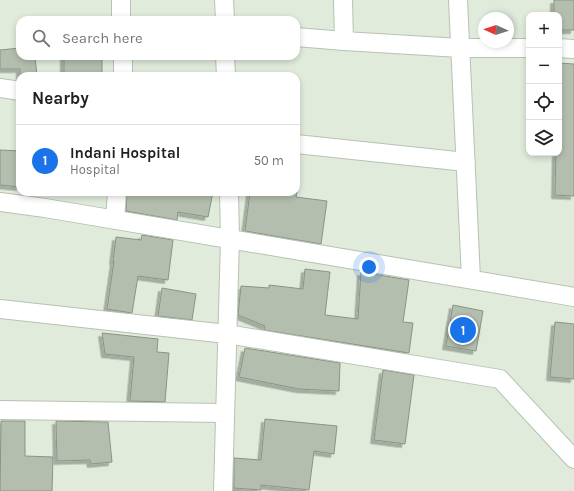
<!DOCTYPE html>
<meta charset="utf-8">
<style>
:root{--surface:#fff;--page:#f2f2f2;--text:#202124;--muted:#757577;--line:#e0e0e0;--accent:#1a73e8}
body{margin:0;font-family:Karla,sans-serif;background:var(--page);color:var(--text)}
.controls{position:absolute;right:12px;top:12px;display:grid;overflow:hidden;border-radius:8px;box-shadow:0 2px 6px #0003}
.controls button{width:36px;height:36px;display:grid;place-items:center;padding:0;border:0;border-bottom:1px solid var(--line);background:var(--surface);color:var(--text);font:20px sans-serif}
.compass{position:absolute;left:478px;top:12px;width:36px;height:36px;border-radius:50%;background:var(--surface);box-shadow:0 2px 6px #0003;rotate:273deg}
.you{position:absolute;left:369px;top:267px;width:14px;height:14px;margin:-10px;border:3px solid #fff;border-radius:50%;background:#1a73e8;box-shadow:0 0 0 6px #1a73e833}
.badge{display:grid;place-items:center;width:26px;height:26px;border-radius:50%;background:var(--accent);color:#fff;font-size:13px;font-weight:700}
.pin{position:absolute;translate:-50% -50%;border:2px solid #fff;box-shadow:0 1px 4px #0006}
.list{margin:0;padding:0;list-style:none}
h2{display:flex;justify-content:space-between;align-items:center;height:52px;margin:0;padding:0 16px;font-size:17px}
h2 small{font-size:13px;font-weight:400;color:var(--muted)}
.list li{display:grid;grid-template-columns:26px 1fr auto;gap:12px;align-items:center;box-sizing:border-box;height:72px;padding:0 16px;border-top:1px solid var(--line)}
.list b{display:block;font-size:15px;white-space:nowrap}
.list p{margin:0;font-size:13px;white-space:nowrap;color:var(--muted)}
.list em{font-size:13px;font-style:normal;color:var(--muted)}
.icon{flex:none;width:22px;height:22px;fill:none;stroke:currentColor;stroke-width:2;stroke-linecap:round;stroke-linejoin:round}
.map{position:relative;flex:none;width:574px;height:491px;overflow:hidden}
.search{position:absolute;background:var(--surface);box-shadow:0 2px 6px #0003;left:16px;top:16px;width:284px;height:44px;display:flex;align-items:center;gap:10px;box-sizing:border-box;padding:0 14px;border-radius:12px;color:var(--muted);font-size:15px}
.panel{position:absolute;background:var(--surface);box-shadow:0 2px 6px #0003;left:16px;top:72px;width:284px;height:124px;border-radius:12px}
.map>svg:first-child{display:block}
</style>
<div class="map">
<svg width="574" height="491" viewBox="0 0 574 491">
<defs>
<filter id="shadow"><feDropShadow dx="-3.5" dy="3.5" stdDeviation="0" flood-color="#0004"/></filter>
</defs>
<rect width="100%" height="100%" fill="#e0ebdb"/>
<!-- building -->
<path fill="#b3beae" stroke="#899485" filter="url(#shadow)" d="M554 0H574V30H559V15H554Z
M20 48V56H35L37 76H20V69H0V50Z
M64 56H102V76H64Z
M559 63 574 64V196L555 195 556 153H559Z
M0 150 20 151V187L0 185Z
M127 192H213L208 217 178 212 177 220 126 211Z
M250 192H297L296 197 327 201 321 244 245 231Z
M142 235 173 240 168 280 138 276 132 313 107 309 114 261H113L116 237 141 240Z
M305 269 330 272 325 315 358 319 361 272 409 280 403 322 413 323 409 353 264 330 265 326 238 315 241 286 269 288V285L303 289Z
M162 288 196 294 192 320 158 316Z
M453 305 483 311 476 351 446 346Z
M555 322 574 324V379L550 377Z
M102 333 158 339 157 352 169 353 165 402 130 401 134 357 105 354Z
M245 348 340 363 339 391 299 389 239 377Z
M383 370 414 375 405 444 374 440Z
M265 419 337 426 334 454 314 451 309 490 261 485V490L234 488V458L261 460Z
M1 421H25V456L53 457 52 491H0Z
M56 421 108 422 112 462 91 464 90 460 57 461Z"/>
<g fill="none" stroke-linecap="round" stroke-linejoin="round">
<!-- street casing -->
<g stroke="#b7c2b2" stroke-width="20">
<path id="street" d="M121 0V20
M224 0 225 20
M458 0 471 279
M296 37 344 41 343 0
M344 41 460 48H529
M559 48 574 49
M123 56V76
M225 56 226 76
M0 88 20 91
M296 144 466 162
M0 202 45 208 574 297
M115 220 117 192
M0 309 227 334 500 379 574 459
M0 410 225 413
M223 491 230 239 229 192"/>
</g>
<!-- street -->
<use href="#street" stroke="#fff" stroke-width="18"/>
</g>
</svg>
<div class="controls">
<button>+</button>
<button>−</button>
<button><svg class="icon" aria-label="locate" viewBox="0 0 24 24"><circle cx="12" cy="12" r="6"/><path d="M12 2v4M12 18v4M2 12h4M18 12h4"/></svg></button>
<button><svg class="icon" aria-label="layers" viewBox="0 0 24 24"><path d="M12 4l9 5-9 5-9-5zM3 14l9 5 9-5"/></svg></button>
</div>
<svg class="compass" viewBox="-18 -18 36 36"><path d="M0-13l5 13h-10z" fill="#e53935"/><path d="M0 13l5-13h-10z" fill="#757577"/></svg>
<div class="you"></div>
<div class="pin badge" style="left:463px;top:330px">1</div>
<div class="search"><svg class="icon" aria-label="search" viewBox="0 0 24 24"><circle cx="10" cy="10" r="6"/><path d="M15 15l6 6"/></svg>Search here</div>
<section class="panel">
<h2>Nearby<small></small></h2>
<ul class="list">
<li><span class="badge">1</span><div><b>Indani Hospital</b><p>Hospital</p></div><em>50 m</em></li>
</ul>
</section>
</div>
